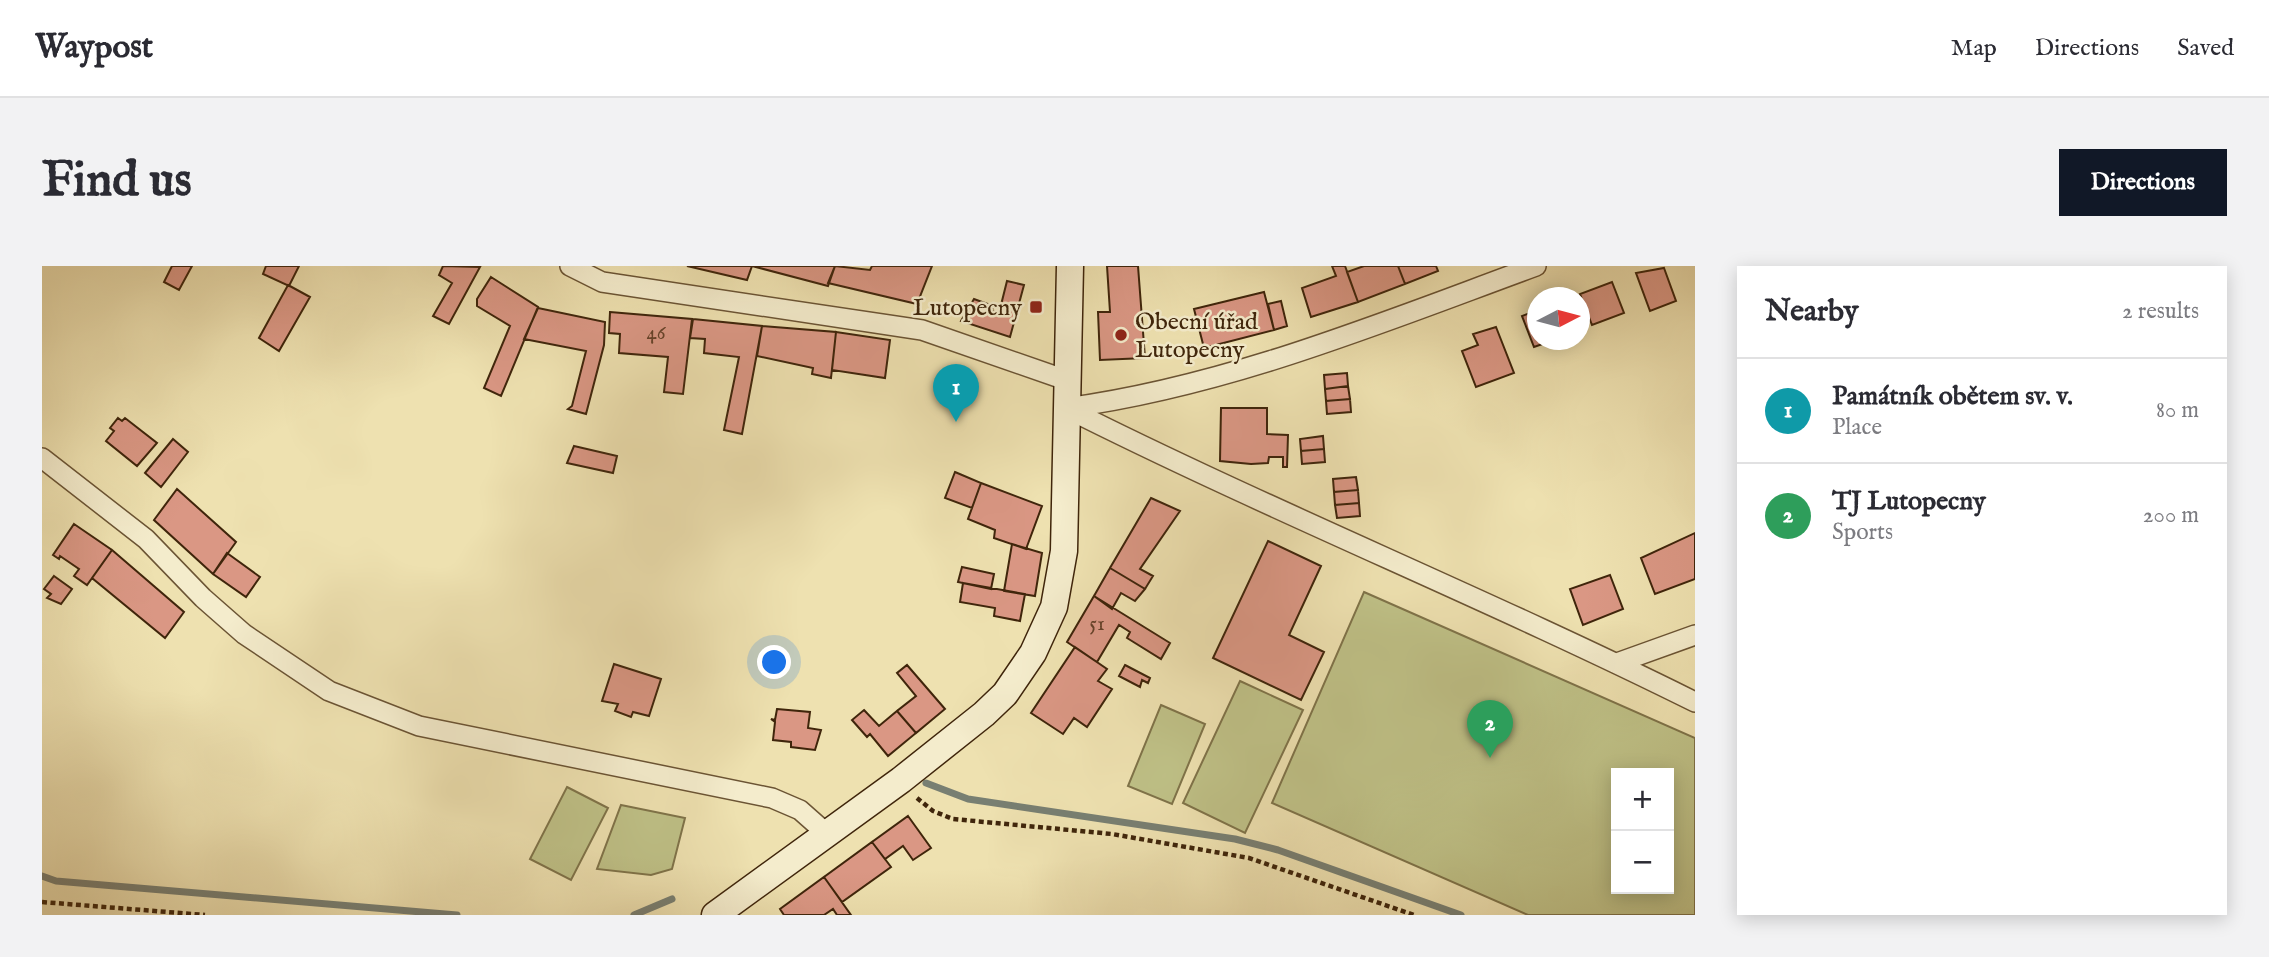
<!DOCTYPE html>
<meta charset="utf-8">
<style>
:root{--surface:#fff;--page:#f2f2f3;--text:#2b2b33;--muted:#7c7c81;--line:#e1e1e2;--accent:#111827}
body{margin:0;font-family:"IM FELL English",serif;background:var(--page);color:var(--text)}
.controls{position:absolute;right:21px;bottom:21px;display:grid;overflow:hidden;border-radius:0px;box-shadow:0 4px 18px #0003}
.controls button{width:63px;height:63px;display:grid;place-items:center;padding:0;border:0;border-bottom:2px solid var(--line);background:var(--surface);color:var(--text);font:35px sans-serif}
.compass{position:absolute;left:1485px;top:21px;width:63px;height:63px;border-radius:50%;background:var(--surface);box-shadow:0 4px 18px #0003;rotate:84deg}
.you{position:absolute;left:733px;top:397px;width:24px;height:24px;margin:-18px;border:5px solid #fff;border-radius:50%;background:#1a73e8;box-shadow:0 0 0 10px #1a73e833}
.badge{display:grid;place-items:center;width:46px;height:46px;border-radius:50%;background:var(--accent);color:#fff;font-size:23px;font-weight:700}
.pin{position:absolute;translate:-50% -58px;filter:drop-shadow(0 2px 4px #0008)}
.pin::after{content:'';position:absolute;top:37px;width:24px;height:21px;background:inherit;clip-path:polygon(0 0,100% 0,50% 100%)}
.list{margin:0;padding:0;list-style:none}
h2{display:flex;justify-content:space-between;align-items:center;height:91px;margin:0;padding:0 28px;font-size:30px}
h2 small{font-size:23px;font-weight:400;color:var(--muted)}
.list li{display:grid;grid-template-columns:46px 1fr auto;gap:21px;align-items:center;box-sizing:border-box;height:105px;padding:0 28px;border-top:2px solid var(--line)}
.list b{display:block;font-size:26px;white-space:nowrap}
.list p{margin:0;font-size:23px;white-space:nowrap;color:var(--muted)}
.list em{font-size:23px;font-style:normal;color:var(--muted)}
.map{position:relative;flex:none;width:1653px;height:649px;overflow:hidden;border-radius:0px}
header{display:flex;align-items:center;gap:42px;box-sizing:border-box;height:98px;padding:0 35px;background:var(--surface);border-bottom:2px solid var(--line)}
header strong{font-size:33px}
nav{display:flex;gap:38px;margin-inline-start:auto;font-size:24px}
.intro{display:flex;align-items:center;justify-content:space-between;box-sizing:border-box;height:168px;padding:0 42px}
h1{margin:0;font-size:49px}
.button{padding:18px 32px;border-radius:0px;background:var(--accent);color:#fff;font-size:24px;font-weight:700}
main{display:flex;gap:42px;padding:0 42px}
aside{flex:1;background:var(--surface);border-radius:0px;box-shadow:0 4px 18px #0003}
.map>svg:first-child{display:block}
</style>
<header>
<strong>Waypost</strong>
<nav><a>Map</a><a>Directions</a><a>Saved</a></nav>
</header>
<div class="intro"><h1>Find us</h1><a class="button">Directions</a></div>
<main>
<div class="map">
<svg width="1653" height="649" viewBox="0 0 1653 649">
<rect width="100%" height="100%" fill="#eee1b0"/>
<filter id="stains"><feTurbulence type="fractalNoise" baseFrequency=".00286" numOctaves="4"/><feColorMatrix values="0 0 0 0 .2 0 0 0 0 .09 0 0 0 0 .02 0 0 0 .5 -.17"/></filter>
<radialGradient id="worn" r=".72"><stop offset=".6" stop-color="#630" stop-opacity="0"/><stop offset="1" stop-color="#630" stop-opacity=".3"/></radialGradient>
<!-- green -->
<path fill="#bfc187" stroke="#7f7349" stroke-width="2" fill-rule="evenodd" d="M1322 326 1653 472V649H1486L1230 537ZM1627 507V623H1574V507Z
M1198 415 1261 444 1203 567 1141 537Z
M1119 439 1163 458 1130 538 1086 520Z
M525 521 566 542 529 614 488 593Z
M579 539 643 552 630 603 609 609 555 603Z"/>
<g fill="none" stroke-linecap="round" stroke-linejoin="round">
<!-- stream -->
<path stroke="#787f72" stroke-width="7" d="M884 517 926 533 1193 573 1236 584 1419 649
M0 610 14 615 415 649
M592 649 630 633"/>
</g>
<!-- building -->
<path fill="#da9784" stroke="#3f250b" stroke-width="2" d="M130 0H150L137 24 122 16Z
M224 0H257L247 20 221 8Z
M401 0 438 1 407 58 391 50 410 17 397 9Z
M645 0H710L705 14Z
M710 0H793L786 20Z
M793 0 828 4 830 0H890L875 38 786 17Z
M1065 0H1096L1103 92 1058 94 1056 46H1068Z
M1290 0H1303L1316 36 1269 51 1260 22 1294 10Z
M1322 0H1356L1363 18 1316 36 1305 6Z
M1356 0H1394L1396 5 1363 18Z
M1622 2 1634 35 1608 45 1594 7Z
M449 11 496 41 459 130 442 122 468 60 435 40V33Z
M965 15 982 19 968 71 919 55 932 33 951 40 950 45 957 47Z
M1570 16 1582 47 1550 59 1538 28Z
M246 19 268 31 237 85 217 72Z
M1222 26 1232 64 1162 82 1152 43Z
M1239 35 1245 60 1232 64 1226 38Z
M496 42 563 56 562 79 544 148 526 143 530 140 544 85 482 73Z
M1496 44V74H1512L1492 81 1480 50Z
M568 46 650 53 641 128 622 126 626 91 577 87 578 68 567 67Z
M651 53 720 60 700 168 682 164 697 91 662 87 663 73 648 72Z
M720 60 794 66 789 112 770 108 771 102 715 90Z
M1454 61 1472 107 1434 121 1420 85 1436 79 1431 68Z
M794 66 848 74 843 112 790 104Z
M1305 107 1306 120 1283 123 1282 109Z
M1306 120 1308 133 1284 135 1283 123Z
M1308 133 1309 146 1285 148 1284 135Z
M1179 142H1225V168L1246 169 1245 201H1241V191H1227L1226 197 1209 198 1178 195Z
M76 152 80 155 83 152 115 177 95 200 64 175 72 165 68 162Z
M1281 170 1282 183 1259 185 1258 173Z
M131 173 146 186 119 221 103 207Z
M532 180 575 190 571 207 525 197Z
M1282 183 1283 196 1260 198 1259 185Z
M913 206 939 217 930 242 903 232Z
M1314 211 1316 224 1292 226 1291 213Z
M939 217 1000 240 984 283 952 272 953 264 926 253Z
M135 223 194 276 171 308 112 254Z
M1316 224 1317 237 1293 239 1292 226Z
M1109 232 1138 245 1098 303 1111 310 1103 323 1068 302Z
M1317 237 1318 250 1295 252 1293 239Z
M32 258 70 284 45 319 32 310 37 303 18 290 17 293 11 289Z
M1653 267V313L1613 328 1599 292Z
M1226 275 1279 300 1247 369 1282 386 1259 434 1171 392Z
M970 278 1000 287 993 330 962 325Z
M70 284 142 346 123 372 50 312Z
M185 287 218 311 204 331 171 308Z
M920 301 952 308 949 323 916 316Z
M1068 302 1103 323 1093 335 1079 327 1070 343 1052 330Z
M1568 309 1581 343 1541 359 1528 323Z
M12 310 30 323 19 338 5 332 9 328 2 323Z
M921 317 983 328 978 355 952 350 953 342 918 336Z
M1052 330 1128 377 1119 393 1085 372 1088 366 1077 359 1055 396 1025 376Z
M1033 381 1065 403 1056 415 1070 423 1045 461 1032 452 1021 468 989 447Z
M572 398 619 413 607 450 591 446 589 451 573 445 576 438 560 435Z
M865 399 903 443 874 467 855 445 874 430 855 407Z
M1083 399 1108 412 1106 417 1100 414 1098 421 1077 410Z
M735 443 768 446 766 462 779 464 773 484 749 481V476L731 474 733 456 729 453 733 454Z
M822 444 837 460 855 445 874 467 846 490 828 468 825 471 810 454Z
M866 550 889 582 871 594 861 580 843 593 830 576Z
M830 576 849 601 800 636 782 611Z
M782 611 809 649H795L791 643 782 649H742L738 643Z"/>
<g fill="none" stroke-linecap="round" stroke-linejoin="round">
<!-- minor casing -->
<g stroke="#6b5434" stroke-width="22">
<path id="minor" d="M528 0 560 16 880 64 1024 114
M1024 142C1231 246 1446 333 1653 436
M1024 142C1187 120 1341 56 1494 0
M0 192 104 273 161 332 202 368 287 425 377 460 730 532 758 544 784 567
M1575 397 1653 369"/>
</g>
<!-- secondary casing -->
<g stroke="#3f250b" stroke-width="29">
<path id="secondary" d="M673 649 859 514 942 448 963 428 991 387 1012 341 1022 285 1028 0"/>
</g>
<!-- path -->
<path stroke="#3f250b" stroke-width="4.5" stroke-dasharray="5 3.5" stroke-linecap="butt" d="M875 532 891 545 911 553 1070 568 1207 592 1372 649
M0 636 163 649"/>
<!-- minor -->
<use href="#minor" stroke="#f4eccc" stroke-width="19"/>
<!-- secondary -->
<use href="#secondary" stroke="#f4eccc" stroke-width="26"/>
</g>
<!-- markers -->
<g fill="#8f2418" stroke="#f4eccc" stroke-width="2.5">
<rect x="987" y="34" width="14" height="14" rx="3.5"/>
<circle cx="1079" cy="69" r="7"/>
</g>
<g text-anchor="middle" stroke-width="5" stroke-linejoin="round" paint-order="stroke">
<!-- number labels -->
<g font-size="21" fill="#664229">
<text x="614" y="73">46</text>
<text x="1055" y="364">51</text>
</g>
<!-- poi labels -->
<g font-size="24" fill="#3f250b" stroke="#f4eccc" text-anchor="end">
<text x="980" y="49">Lutopecny</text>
<text x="1093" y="63" text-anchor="start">Obecní úřad<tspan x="1093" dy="28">Lutopecny</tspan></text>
</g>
</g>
<rect width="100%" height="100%" filter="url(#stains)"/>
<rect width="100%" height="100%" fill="url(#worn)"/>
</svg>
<div class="controls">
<button>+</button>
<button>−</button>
</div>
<svg class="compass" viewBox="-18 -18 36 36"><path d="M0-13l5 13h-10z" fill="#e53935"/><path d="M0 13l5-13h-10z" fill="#7c7c81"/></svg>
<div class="you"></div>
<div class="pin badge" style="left:914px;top:156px;background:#0f9aa8">1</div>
<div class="pin badge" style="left:1448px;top:492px;background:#2e9e5b">2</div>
</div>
<aside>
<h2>Nearby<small>2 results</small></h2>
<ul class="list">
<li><span class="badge" style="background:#0f9aa8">1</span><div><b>Památník obětem sv. v.</b><p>Place</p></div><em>80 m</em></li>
<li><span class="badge" style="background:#2e9e5b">2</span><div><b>TJ Lutopecny</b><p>Sports</p></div><em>200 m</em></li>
</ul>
</aside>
</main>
